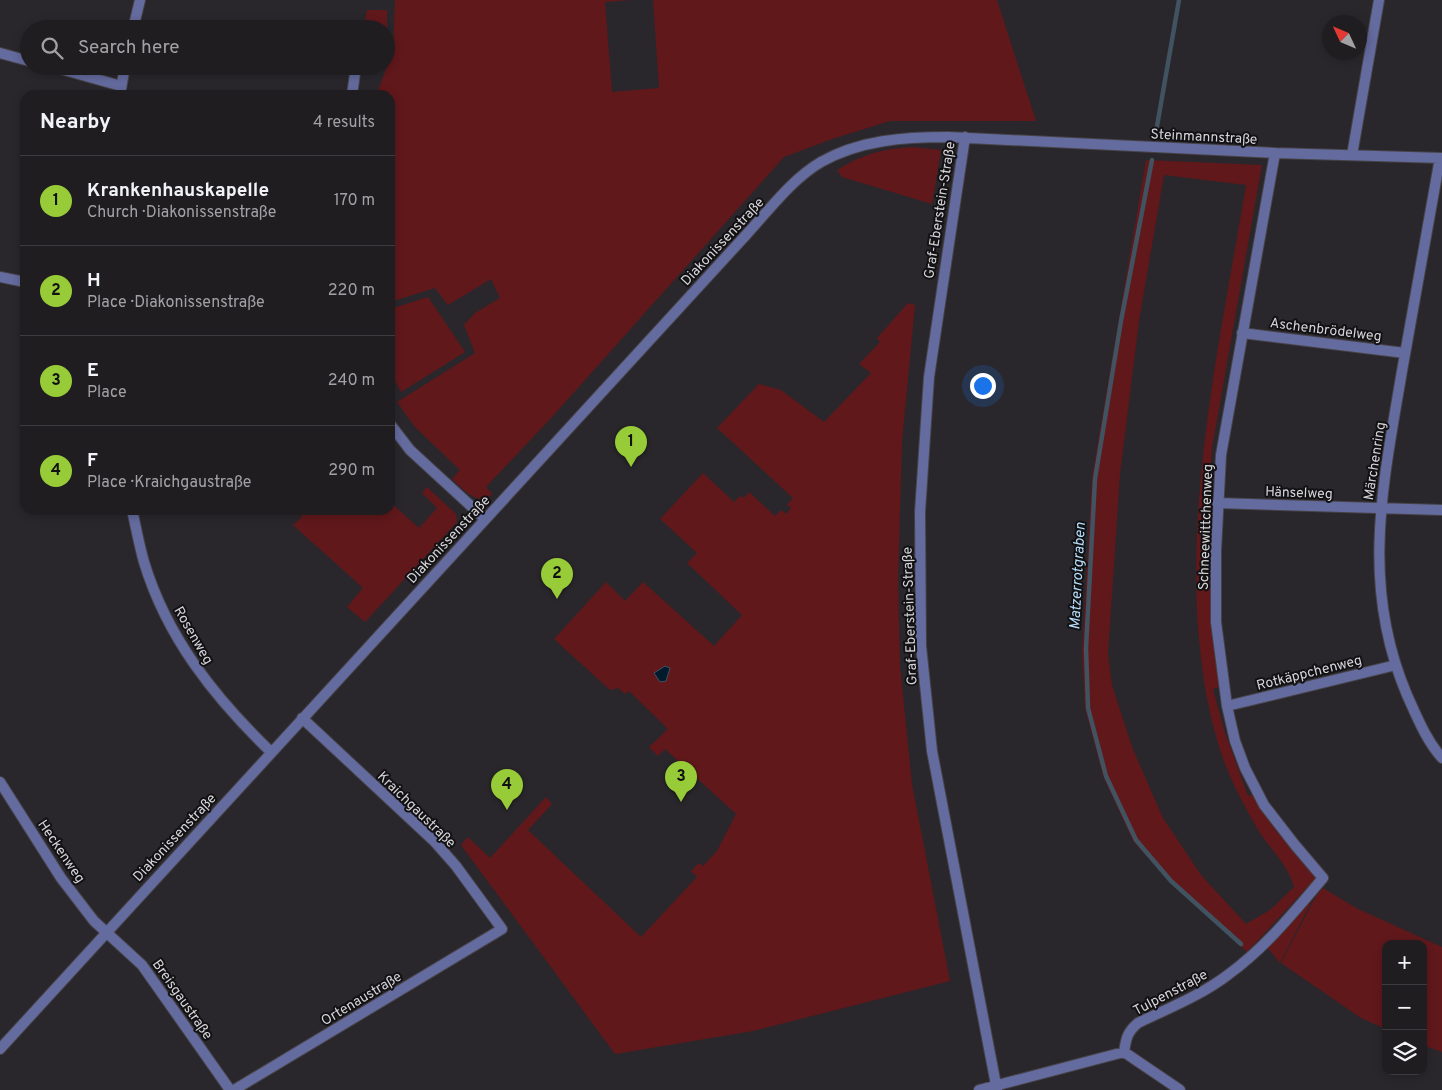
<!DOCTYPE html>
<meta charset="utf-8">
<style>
:root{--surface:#201d21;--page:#2d2a2e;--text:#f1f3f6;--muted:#a2a2a5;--line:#3d3b3f;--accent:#97cc38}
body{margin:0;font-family:Overpass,sans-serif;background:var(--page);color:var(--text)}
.controls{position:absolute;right:15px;bottom:15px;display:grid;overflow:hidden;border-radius:10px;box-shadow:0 2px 8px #0003}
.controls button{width:45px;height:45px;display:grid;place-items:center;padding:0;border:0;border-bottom:1px solid var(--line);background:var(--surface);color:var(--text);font:25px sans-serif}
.compass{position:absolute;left:1322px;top:15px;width:45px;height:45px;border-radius:50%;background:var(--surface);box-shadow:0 2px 8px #0003;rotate:314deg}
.you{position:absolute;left:982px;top:385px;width:18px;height:18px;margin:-12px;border:4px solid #fff;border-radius:50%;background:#1a73e8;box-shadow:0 0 0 8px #1a73e833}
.badge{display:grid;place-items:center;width:32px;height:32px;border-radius:50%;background:var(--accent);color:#111;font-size:16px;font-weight:700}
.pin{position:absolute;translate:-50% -41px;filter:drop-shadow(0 1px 2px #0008)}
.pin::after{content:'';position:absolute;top:26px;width:18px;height:15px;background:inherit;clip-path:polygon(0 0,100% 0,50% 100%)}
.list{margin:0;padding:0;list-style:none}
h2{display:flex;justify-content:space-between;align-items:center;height:65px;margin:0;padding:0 20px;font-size:21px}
h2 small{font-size:16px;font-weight:400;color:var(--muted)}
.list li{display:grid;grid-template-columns:32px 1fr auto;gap:15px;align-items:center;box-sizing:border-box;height:90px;padding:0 20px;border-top:1px solid var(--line)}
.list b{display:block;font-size:19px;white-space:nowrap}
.list p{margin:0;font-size:16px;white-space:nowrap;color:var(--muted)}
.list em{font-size:16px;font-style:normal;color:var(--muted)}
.icon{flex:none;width:28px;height:28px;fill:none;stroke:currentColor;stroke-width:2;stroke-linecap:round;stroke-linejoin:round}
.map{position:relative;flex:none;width:1442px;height:1090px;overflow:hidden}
.search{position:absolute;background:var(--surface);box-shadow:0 2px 8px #0003;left:20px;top:20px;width:375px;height:55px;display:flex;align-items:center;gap:12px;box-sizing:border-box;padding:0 18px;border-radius:28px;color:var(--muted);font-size:19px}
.panel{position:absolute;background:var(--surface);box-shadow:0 2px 8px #0003;left:20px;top:90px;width:375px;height:425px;border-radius:15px}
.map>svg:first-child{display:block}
</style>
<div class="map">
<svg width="1442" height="1090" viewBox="0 0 1442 1090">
<rect width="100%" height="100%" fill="#2a272c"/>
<!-- green -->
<path fill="#60181b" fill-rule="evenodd" d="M395 0H632L605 2 612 92 659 88 653 0H997L1036 121H890L832 139 784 157 552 417 486 487 492 494C479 508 462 488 452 479L460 470 415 427 397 402 475 353 464 325 475 313 500 298 491 279 448 305 435 288 390 302V95H376L393 52Z
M367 10H387V48L386 29H363Z
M912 147 941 150 932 204 842 177 837 170C863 154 882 149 912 147Z
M1146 160 1262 165 1212 448 1207 529 1211 530V611L1219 687 1213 689 1224 730 1248 796 1254 794 1276 831 1314 873 1315 879 1247 952 1170 882 1133 841 1103 776 1085 708 1082 653 1092 477ZM1164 175 1246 185C1217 360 1168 567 1217 740 1226 773 1243 804 1260 833 1272 851 1288 865 1294 887L1270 910 1246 924 1201 875 1163 818 1132 747 1112 685 1108 654 1120 474 1139 321Z
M428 297 465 352 401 392 390 371V309Z
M908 303 915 305 902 442 898 579 900 666 912 784 950 981 753 1031 615 1054 461 845 468 837 490 858 546 797 552 804 528 830 641 937 697 877 691 871 699 863 703 866 717 851 736 814 665 749 658 756 649 747 668 729 629 691 625 694 618 688 610 690 554 639 606 582 625 601 643 582 714 646 742 615 687 563 697 553 660 519 703 473 734 502 740 496 744 498 749 492 775 516 781 510 786 514 791 508 787 505 793 498 717 428 759 384 781 390 824 422 871 373 859 364 880 342 877 338Z
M427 487 456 514 457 522 365 622 347 607 363 588 293 525 302 517 297 510H390V502L419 528 437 508 422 493Z
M1323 888 1356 908 1442 947V1052L1423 1045V944H1386V1029L1361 1018 1281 963 1316 896Z
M1313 899 1280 963 1267 947Z"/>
<!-- water -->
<path fill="#011a2c" stroke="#415260" d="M665 666 670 668 666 681 660 682 654 673Z"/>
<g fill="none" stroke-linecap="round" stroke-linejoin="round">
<!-- stream -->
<path stroke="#415260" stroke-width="4.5" d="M1156 132 1179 0
M1152 160 1121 321 1095 479 1086 648 1088 708 1106 776 1136 840 1171 881 1241 944"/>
<!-- minor casing -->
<g stroke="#464348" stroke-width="12">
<path id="minor" d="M133 29 140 0
M0 53 29 61
M50 66 121 86
M120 95 125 66
M352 95 356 66
M965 137 929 377 920 512 921 646 932 751 997 1090
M1352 155 1379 0
M1440 158C1427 229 1414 300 1402 371 1383 484 1360 585 1407 695 1417 717 1426 740 1442 758
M0 277 25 282
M1242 333 1405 353
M390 424 410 450 485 519
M1217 503 1442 510
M132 510C136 527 139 545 144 562 167 638 215 698 271 752
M1227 706 1396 665
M0 782 61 878 94 921 142 965 230 1090
M0 1049 746 235C769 210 792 179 821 162 860 140 904 137 948 137L1275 153 1442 158
M1124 1052C1126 1039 1127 1032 1138 1023 1169 1008 1202 995 1229 974 1266 947 1294 912 1323 878L1295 845 1264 805 1245 768 1235 741 1227 706 1216 622V551L1221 455 1275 153
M1124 1052 1180 1090
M234 1090 502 929 456 866 434 841 302 718
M979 1090 1124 1052"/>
</g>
<!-- minor -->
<use href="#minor" stroke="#646b9e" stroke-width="10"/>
</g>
<g text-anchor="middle" stroke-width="4" stroke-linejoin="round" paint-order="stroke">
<!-- street labels -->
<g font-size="14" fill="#d6d4d8" stroke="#121113">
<text transform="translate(1204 136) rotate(3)" y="5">Steinmannstraße</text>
<text transform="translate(939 210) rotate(-81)" y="5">Graf-Eberstein-Straße</text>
<text transform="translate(722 241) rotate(-47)" y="5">Diakonissenstraße</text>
<text transform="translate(1326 329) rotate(7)" y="5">Aschenbrödelweg</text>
<text transform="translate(1374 461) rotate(-81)" y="5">Märchenring</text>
<text transform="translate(1299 492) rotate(2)" y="5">Hänselweg</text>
<text transform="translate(1205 527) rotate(-88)" y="5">Schneewittchenweg</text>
<text transform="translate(448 539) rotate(-47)" y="5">Diakonissenstraße</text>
<text transform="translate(909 616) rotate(-92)" y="5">Graf-Eberstein-Straße</text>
<text transform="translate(194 635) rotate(60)" y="5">Rosenweg</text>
<text transform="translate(1309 672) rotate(-14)" y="5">Rotkäppchenweg</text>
<text transform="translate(417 809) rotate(44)" y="5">Kraichgaustraße</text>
<text transform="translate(174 837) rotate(-47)" y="5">Diakonissenstraße</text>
<text transform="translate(62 851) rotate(56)" y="5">Heckenweg</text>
<text transform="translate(1170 992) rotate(-28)" y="5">Tulpenstraße</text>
<text transform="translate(361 998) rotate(-31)" y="5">Ortenaustraße</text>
<text transform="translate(183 999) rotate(55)" y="5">Breisgaustraße</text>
</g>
<!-- water labels -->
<g font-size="15" font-style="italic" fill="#b6ddfc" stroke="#121113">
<text transform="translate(1077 576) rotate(-87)" y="5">Matzerrotgraben</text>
</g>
</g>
</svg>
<div class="controls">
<button>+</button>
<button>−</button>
<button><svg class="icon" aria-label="layers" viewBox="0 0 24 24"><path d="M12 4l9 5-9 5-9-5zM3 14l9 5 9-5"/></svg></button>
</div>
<svg class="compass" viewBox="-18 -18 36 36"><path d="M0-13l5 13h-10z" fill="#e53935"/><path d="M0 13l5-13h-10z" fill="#a2a2a5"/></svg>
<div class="you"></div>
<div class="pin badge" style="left:631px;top:467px">1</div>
<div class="pin badge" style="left:557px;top:599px">2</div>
<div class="pin badge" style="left:681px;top:802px">3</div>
<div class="pin badge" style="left:507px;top:810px">4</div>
<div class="search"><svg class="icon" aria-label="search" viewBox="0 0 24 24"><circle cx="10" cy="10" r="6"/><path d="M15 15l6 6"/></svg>Search here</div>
<section class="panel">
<h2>Nearby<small>4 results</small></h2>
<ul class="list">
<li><span class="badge">1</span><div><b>Krankenhauskapelle</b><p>Church · Diakonissenstraße</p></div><em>170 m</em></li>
<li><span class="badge">2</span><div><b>H</b><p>Place · Diakonissenstraße</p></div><em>220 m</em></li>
<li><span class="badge">3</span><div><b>E</b><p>Place</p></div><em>240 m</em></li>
<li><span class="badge">4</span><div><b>F</b><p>Place · Kraichgaustraße</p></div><em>290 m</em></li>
</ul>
</section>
</div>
